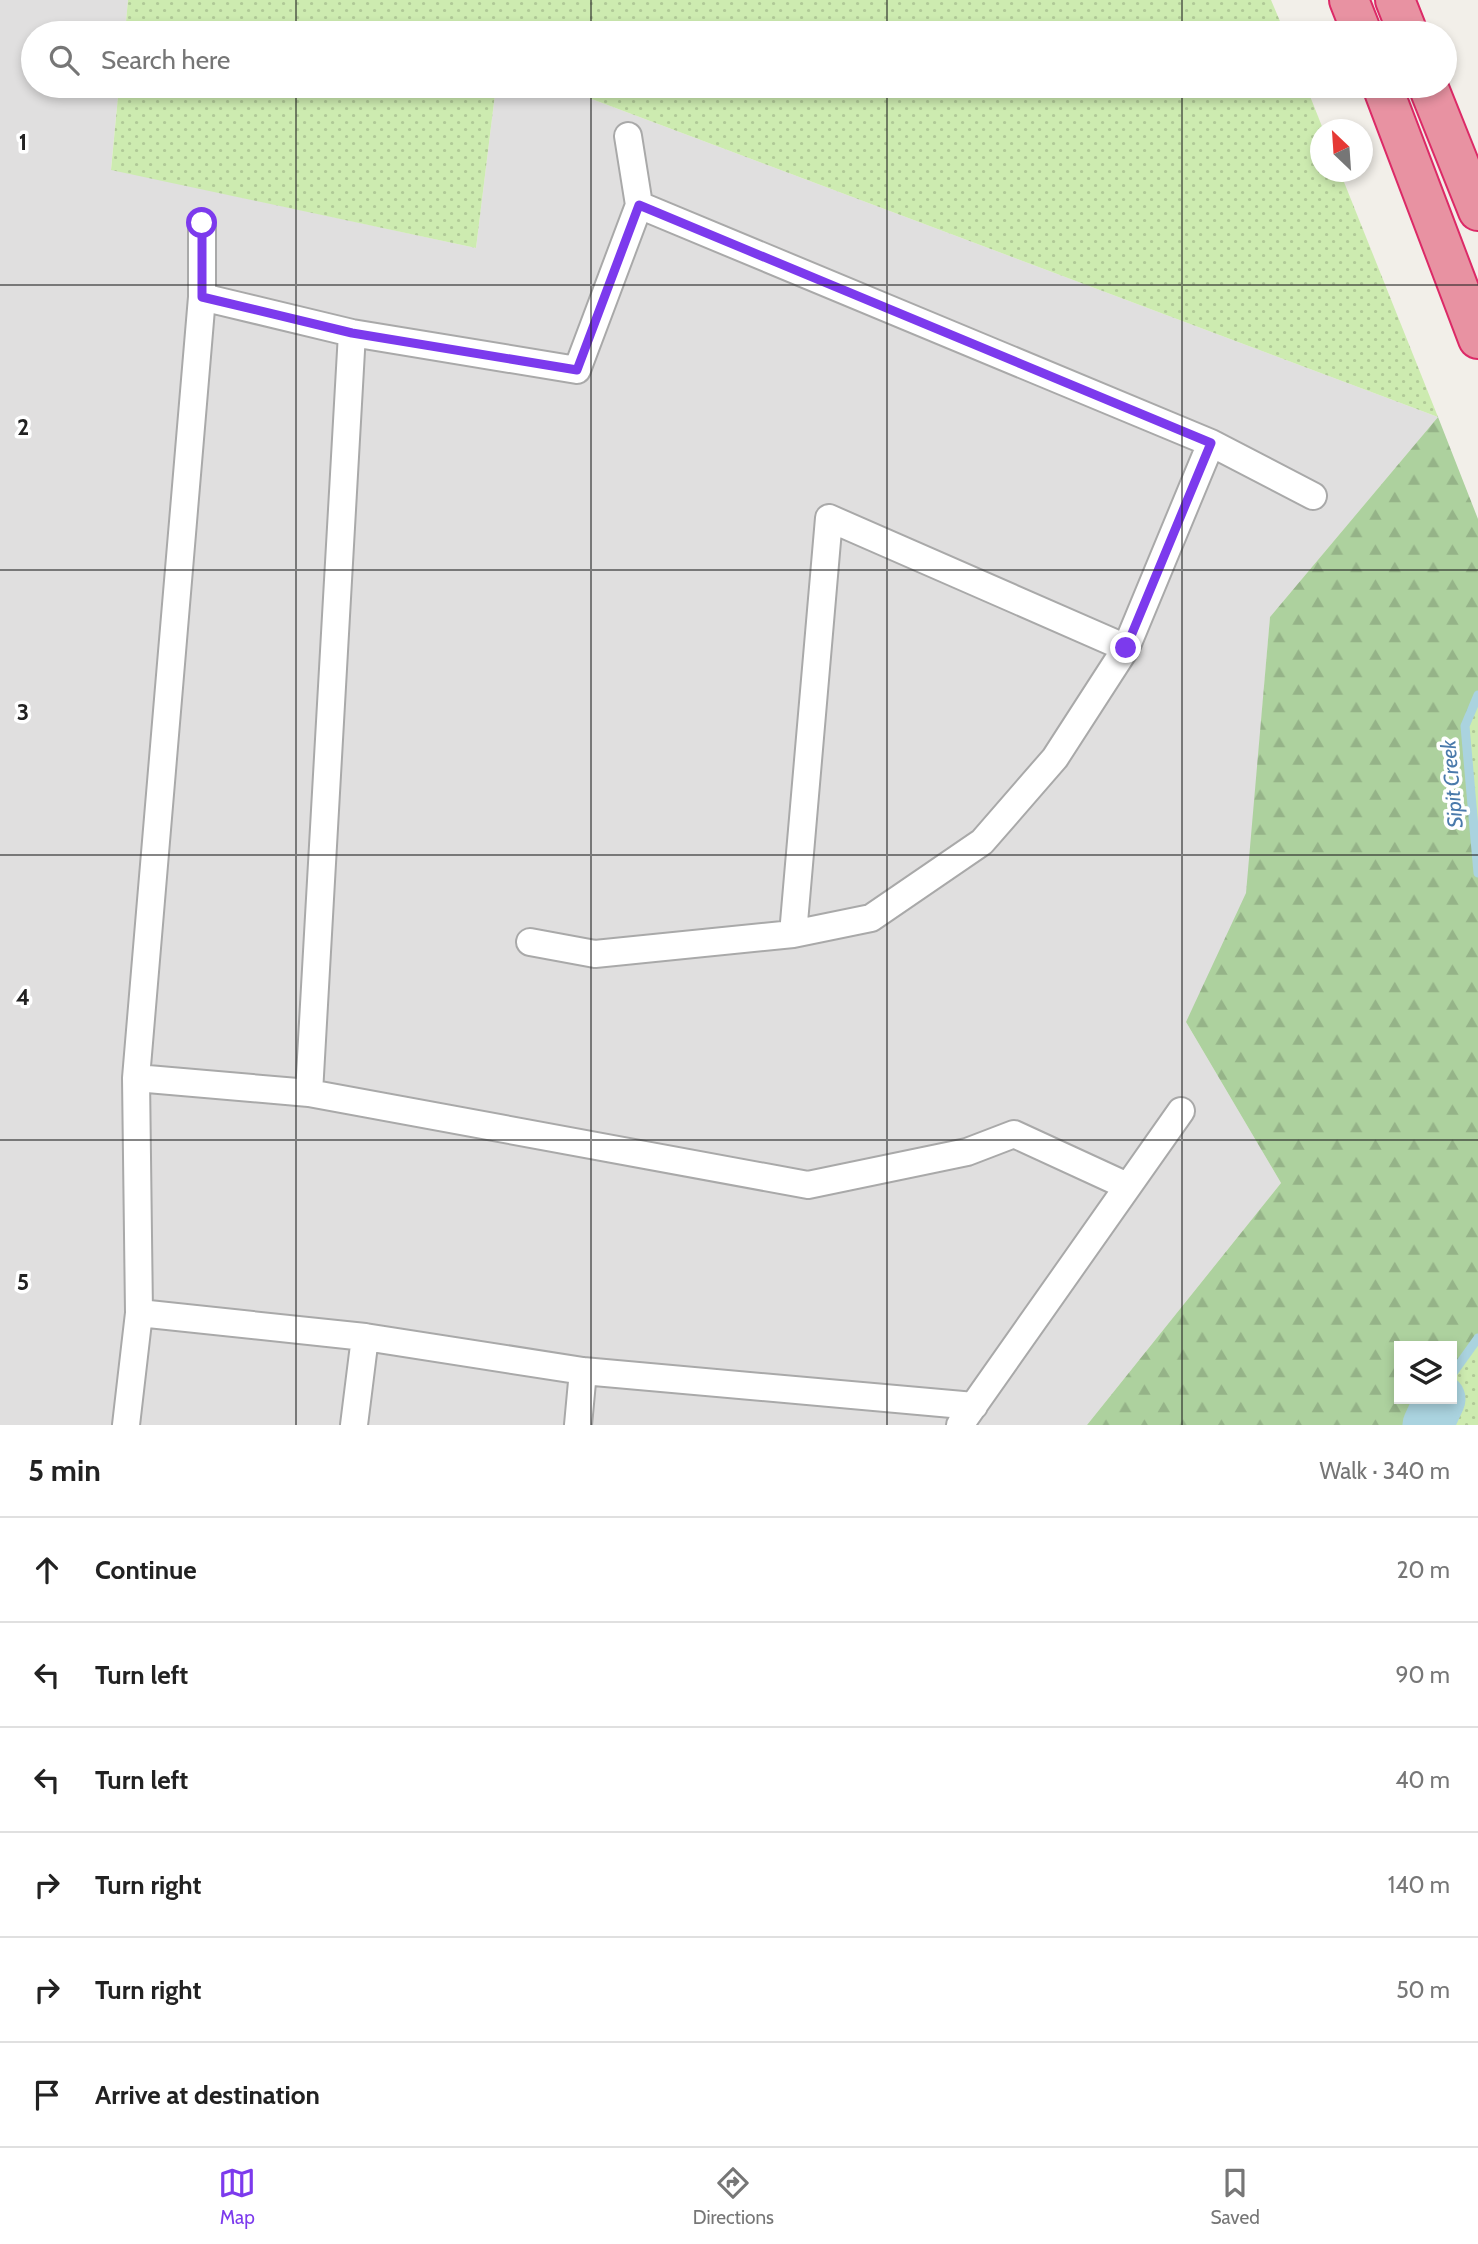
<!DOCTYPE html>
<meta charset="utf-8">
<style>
:root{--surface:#fff;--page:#f6f6f6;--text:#222;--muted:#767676;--line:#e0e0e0;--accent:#7c3aed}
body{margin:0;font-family:Cabin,sans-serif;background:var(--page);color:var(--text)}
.controls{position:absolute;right:21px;bottom:21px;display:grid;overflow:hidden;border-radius:0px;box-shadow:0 4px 10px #0003}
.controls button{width:63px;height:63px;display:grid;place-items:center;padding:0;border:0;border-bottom:2px solid var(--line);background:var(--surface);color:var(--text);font:35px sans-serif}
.compass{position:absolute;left:1310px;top:119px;width:63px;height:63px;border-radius:50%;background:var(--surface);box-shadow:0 4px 10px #0003;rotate:335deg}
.stop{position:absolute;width:21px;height:21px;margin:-16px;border:5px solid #7c3aed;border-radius:50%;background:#fff}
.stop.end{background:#7c3aed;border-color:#fff;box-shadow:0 2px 7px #0008}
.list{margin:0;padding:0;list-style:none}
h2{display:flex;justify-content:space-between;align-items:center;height:91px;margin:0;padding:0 28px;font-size:30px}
h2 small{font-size:23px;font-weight:400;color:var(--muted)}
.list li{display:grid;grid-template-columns:46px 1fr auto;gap:21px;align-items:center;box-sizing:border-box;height:105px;padding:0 28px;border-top:2px solid var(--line)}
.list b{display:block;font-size:26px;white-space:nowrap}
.list em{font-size:23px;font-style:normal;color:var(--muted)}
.icon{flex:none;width:38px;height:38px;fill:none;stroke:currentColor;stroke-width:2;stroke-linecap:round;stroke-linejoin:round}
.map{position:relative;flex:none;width:1478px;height:1425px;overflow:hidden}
.search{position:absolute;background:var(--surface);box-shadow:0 4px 10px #0003;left:21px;right:21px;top:21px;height:77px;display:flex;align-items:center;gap:18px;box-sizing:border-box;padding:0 24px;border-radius:38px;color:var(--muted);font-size:26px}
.sheet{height:721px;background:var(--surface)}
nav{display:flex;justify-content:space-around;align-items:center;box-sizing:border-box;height:98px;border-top:2px solid var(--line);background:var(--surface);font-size:19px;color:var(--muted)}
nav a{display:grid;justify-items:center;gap:4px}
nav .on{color:var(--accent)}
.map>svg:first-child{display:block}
</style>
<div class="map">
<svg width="1478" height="1425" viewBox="0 0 1478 1425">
<defs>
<pattern id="grass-dots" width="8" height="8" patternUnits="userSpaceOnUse" patternTransform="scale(1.75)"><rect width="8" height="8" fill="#cdebb0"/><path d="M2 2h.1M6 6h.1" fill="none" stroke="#b0c997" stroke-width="1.8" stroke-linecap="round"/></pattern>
<pattern id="forest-firs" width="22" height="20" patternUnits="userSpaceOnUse" patternTransform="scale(1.75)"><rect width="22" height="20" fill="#add19e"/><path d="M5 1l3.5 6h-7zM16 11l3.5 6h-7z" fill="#95b388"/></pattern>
</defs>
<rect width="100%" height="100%" fill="#f2efe9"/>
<!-- residential -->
<path fill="#e0dfdf" d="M0 0H128L125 33H33V86H119L111 169 476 248 496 86H557L1438 417 1270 617 1244 930 1186 1022 1281 1183 1087 1425H0Z"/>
<!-- grass -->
<path fill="url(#grass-dots)" d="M128 0H1271L1285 33H125Z
M119 86H496L476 248 111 170Z
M557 86H1306L1323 129 1320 130V172H1340L1438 417Z
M1478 695V873L1465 726Z
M1478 1338V1425H1428L1440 1399H1452V1375Z"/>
<!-- forest -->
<path fill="url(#forest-firs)" d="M1438 417 1478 519V695L1465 726 1478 873V1338L1452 1375V1346H1399V1399H1440L1428 1425H1087L1281 1183 1186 1022 1246 893 1270 617Z"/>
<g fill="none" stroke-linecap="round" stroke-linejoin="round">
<!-- stream -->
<path stroke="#aad3df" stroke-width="9" d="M1478 695 1465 726 1478 873
M1453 1373 1478 1338"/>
<!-- river -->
<path stroke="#aad3df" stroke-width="51" d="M1428 1425 1440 1399"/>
<!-- street casing -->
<g stroke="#a9a9a9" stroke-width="30">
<path id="street" d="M639 205 1211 443 1313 496
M202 297 352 333 577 370 639 205 628 136
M793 934 829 518 1126 648
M530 942 595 954 793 934 871 918 982 842 1055 758 1126 648 1211 443
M136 1078 309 1093 808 1185 967 1152 1014 1134 1127 1186
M309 1093 352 333
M139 1313 365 1337 583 1371 974 1406
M126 1425 139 1313 136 1078 202 297V224
M354 1425 365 1337
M578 1425 583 1371
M960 1425 1181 1111"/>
</g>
<!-- highway casing -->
<g stroke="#dc2a67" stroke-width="42">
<path id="highway" d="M1349 0 1362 33
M1395 0 1408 33
M1382 86 1478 339
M1428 86 1478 211"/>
</g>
<!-- street -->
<use href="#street" stroke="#fff" stroke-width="26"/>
<!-- highway -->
<use href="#highway" stroke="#e892a2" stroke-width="38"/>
</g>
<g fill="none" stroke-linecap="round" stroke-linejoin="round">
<!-- route -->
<path stroke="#7c3aed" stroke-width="9" d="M202 223V297L352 333 577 370 639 205 1211 443 1126 648"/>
</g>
<!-- grid -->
<path fill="none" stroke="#222" stroke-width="2" stroke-opacity="0.55" d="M296 0V33M591 0V33M887 0V33M1182 0V33M296 86V1425M591 86V1425M887 86V1425M1182 86V1425M0 285H1478M0 570H1478M0 855H1478M0 1140H1478"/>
<g text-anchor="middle" stroke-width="7" stroke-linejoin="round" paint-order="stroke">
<!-- water labels -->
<g font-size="21" font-style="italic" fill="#4a7aab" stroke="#fff">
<text transform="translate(1452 784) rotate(-95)" y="7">Sipit Creek</text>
</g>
</g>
<g font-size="23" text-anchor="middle" font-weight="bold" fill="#222" stroke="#fff" stroke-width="7" stroke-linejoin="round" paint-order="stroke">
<text x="23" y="150">1</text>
<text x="23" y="435">2</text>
<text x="23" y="720">3</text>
<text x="23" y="1005">4</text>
<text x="23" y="1290">5</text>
</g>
</svg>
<div class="controls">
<button><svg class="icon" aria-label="layers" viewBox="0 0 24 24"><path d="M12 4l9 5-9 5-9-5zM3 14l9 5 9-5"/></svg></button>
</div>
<svg class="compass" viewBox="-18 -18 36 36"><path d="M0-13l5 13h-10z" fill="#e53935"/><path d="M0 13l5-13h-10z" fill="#767676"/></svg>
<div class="stop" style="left:202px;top:223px"></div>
<div class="stop end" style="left:1126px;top:648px"></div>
<div class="search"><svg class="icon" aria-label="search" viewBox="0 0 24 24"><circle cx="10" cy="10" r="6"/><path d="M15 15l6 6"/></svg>Search here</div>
</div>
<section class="sheet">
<h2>5 min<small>Walk · 340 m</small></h2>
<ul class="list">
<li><svg class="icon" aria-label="ahead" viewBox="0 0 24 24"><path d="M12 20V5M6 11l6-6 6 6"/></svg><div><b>Continue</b></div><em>20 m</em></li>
<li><svg class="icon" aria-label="left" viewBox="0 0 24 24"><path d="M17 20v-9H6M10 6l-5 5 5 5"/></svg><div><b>Turn left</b></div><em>90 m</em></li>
<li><svg class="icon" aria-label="left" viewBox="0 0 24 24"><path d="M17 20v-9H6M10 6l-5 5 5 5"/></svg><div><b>Turn left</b></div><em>40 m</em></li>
<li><svg class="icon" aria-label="right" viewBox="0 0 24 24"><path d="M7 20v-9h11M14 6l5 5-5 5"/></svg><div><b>Turn right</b></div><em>140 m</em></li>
<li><svg class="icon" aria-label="right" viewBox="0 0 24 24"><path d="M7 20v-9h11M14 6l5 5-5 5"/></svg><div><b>Turn right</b></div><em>50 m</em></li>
<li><svg class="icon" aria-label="arrive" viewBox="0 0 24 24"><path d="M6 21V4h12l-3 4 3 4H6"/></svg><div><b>Arrive at destination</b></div></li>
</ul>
</section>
<nav>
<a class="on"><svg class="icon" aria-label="map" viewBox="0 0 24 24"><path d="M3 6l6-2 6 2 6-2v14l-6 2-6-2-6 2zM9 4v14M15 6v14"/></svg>Map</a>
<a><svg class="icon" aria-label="directions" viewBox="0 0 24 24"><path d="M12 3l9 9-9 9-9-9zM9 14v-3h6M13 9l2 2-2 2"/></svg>Directions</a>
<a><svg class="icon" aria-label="saved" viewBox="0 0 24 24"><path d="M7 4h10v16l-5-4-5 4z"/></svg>Saved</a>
</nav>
